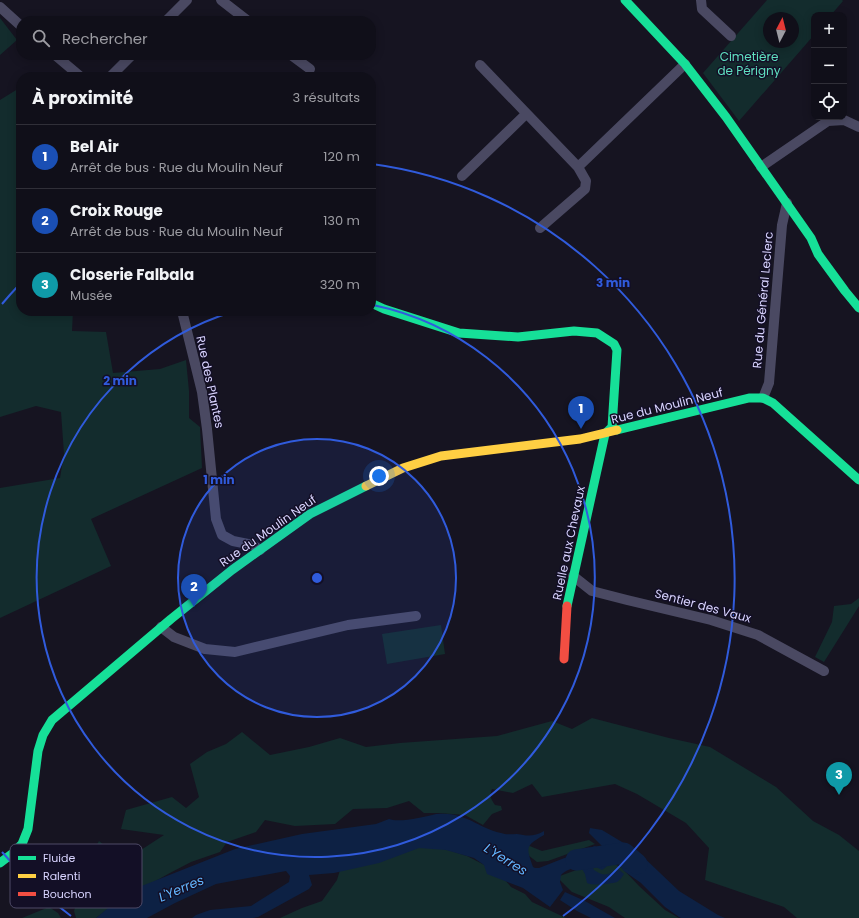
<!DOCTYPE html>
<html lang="fr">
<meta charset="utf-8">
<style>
:root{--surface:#100f19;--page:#191822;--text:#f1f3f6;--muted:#9c9ca2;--line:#302f38;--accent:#9591b1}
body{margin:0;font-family:Poppins,sans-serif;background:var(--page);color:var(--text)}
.controls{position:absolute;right:12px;top:12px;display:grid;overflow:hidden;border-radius:8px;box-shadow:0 2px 10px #0003}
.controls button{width:36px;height:36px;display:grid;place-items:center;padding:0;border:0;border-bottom:1px solid var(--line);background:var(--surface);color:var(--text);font:20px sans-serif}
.compass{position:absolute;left:763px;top:12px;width:36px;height:36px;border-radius:50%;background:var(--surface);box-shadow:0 2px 10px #0003;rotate:7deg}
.you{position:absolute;left:379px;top:476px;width:14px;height:14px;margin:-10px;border:3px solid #fff;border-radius:50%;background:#1a73e8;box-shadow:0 0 0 6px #1a73e833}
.badge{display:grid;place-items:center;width:26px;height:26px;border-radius:50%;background:var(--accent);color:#fff;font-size:13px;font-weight:700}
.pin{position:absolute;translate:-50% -33px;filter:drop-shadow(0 1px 2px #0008)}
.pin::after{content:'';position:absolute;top:21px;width:14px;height:12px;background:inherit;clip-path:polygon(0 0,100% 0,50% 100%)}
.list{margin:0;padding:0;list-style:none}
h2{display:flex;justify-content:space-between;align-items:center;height:52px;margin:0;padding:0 16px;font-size:17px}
h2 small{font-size:13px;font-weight:400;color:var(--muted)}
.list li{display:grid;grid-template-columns:26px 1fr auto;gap:12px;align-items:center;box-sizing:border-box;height:64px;padding:0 16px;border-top:1px solid var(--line)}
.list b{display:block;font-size:15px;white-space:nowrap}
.list p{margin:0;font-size:13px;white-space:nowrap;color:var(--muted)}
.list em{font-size:13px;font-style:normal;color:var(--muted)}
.icon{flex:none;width:22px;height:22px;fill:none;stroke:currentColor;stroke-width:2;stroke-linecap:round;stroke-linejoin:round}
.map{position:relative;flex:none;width:859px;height:918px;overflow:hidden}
.search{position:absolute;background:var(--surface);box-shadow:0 2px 10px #0003;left:16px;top:16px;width:360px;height:44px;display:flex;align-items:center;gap:10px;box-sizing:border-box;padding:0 14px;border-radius:16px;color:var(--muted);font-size:15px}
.panel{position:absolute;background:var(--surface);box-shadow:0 2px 10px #0003;left:16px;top:72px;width:360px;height:244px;border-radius:16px}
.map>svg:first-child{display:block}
</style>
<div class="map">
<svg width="859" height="918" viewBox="0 0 859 918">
<rect width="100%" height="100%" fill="#161421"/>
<!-- green -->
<path fill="#132c2d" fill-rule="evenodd" d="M767 0H842L843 1 831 15H814V35L739 121 703 73ZM769 18H793V42H769Z
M0 18 17 40 0 55Z
M21 87V311H73L72 331 106 332 113 373 160 369 186 360 189 391V418L200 427 202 468 91 519 111 566 0 618V488L60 478 64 454 61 412 36 406 0 417V100Z
M859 598V606L824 662 815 657 832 622 834 606 851 604Z
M441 625 445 654 387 664 382 634Z
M592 718 669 738 710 747 776 787 813 821 839 835 859 851V918H797L784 907 705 880 709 848 686 823 637 794 615 784 542 797 532 784 513 793 492 789C489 797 491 799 495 805L501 806 502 810 492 814 483 825 465 815 438 813H424L409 801 387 808 353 809 335 824 295 826 265 820 256 832 227 842 220 852 191 862 168 874 113 905 96 918H76L74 911 77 902 73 892 85 882 78 877 99 841 124 861 164 835 121 829 126 810 172 797 186 808 199 797 190 764 207 752 226 744 242 732 270 755 309 747 340 738 366 747 400 743 497 736 552 721 572 729Z
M515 840 542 851 589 840 595 844 548 861 537 862 528 855Z
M435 846 467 856 498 872 511 887 525 894 532 902 566 918H280L302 908 322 901 337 880 340 870 416 847Z
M611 862 622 868 639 886 665 910 679 918H625L609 907 572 892 557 877 582 868Z
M49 907 58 913 61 918H22Z"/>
<!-- water -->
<path fill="#0d2144" d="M436 814C465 811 476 827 501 833 506 835 511 834 517 834 527 836 534 837 544 831V835C525 846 526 847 533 867L535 868H539L595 846 611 862 606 867 602 870 594 866 593 868 594 870C605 877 607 875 618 869L624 874C622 877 620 880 617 882 610 884 593 886 587 883L585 874 582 869C574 867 566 870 561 875L560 882 563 890 550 907 523 888 487 874 484 865 474 858 446 850 419 848 379 863 334 873 309 875 312 885 309 889 258 917 253 918H192L196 915 210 910 251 906 289 882 290 876 286 871 216 884 175 903 147 918H96L129 891 235 849 302 834 376 824 389 819C399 823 424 817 436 814Z
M590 828 602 830 637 851 679 891 718 915 725 918H681L679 917 665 907 641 883 624 871 610 854 589 833Z
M565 892 585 901 606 913 615 918H591L577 911 560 900Z"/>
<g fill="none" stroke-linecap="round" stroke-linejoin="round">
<!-- river -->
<path stroke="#0d2144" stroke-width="21" d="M576 860 624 853 637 864"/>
<!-- street -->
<path stroke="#4a4962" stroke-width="10" d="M221 0 248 21
M701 0 702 9 731 36
M0 7 21 26
M166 21 187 0
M55 55 81 77
M291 55 310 69
M480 65 578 167 685 64
M110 77 132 55
M761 167 828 121 844 120 859 127
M462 176 526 114
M540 228 585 189 586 181 578 167
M182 311 202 392 207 429 216 519 222 535 233 541 253 545 260 550
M763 398 769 383 782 225 787 203
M573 576 592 591 627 600 711 620 758 635 824 671
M161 627 174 637 205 649 235 652 348 625 416 616"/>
<!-- fast -->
<path stroke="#16e098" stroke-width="9" d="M625 0 685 64 726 117 811 238 818 254 845 291 859 308
M371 303 384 309 459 333 518 337 574 331 597 333 614 344 617 350 612 427 605 434 567 606
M617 430 749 398H763L773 403 859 480
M0 863 13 853 22 844 28 829 38 751 43 735 52 720 171 619 232 570 310 514 366 486"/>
<!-- slow -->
<path stroke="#ffcf43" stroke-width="9" d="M366 486 403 468 441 456 580 439 617 430"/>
<!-- jam -->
<path stroke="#f24e42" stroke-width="9" d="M564 659 567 606"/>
</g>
<!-- distance rings -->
<circle cx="317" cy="578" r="139" fill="#305bdc" fill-opacity=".12"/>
<g fill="none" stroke="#305bdc" stroke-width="2">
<circle cx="317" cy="578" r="139"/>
<path d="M373 305A279 279 0 1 1 235 311"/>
<path d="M71 916A418 418 0 0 1 2 852M2 304A418 418 0 0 1 19 285M372 164A418 418 0 0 1 563 916"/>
</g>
<g text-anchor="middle" stroke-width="3" stroke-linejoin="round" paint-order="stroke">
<!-- park labels -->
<g font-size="12" fill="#5fe0c0" stroke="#130f26">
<text x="749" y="61">Cimetière<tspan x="749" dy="14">de Périgny</tspan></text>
</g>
<!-- street labels -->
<g font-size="12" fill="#d9d4ff" stroke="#130f26">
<text transform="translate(763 300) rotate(-85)" y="4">Rue du Général Leclerc</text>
<text transform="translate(210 382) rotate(78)" y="4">Rue des Plantes</text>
<text transform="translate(667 406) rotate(-14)" y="4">Rue du Moulin Neuf</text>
<text transform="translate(268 531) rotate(-35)" y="4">Rue du Moulin Neuf</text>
<text transform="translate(569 543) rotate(-78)" y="4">Ruelle aux Chevaux</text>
<text transform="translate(703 606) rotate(15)" y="4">Sentier des Vaux</text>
</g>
<!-- water labels -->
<g font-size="13" font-style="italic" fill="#62b6ff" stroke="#130f26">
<text transform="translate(506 859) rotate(32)" y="5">L'Yerres</text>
<text transform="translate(181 888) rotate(-23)" y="5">L'Yerres</text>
</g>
</g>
<!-- legend -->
<rect x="10" y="844" width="132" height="64" rx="6" fill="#130f26" stroke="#4e4a67" stroke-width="1"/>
<rect x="18" y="856" width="18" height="4" fill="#16e098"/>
<rect x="18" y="874" width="18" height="4" fill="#ffcf43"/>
<rect x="18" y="892" width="18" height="4" fill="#f24e42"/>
<g font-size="11" fill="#d9d4ff">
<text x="43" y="862">Fluide</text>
<text x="43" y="880">Ralenti</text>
<text x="43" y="898">Bouchon</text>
</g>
<circle cx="317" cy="578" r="6" fill="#305bdc" stroke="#130f26" stroke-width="2"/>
<g font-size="12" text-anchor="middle" font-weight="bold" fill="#305bdc" stroke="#130f26" stroke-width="3" stroke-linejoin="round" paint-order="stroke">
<text x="613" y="287">3 min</text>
<text x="120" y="385">2 min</text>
<text x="219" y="484">1 min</text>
</g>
</svg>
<div class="controls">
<button>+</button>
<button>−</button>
<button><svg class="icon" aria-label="locate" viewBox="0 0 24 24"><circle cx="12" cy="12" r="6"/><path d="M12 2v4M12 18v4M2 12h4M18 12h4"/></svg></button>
</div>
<svg class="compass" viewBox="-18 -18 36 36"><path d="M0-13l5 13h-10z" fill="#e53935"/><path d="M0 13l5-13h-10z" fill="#9c9ca2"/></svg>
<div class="you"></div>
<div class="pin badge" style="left:581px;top:429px;background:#1a4fb4">1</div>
<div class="pin badge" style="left:194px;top:607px;background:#1a4fb4">2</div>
<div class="pin badge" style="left:839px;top:795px;background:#0f9aa8">3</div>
<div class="search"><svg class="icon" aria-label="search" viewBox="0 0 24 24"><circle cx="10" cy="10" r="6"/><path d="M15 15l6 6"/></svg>Rechercher</div>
<section class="panel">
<h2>À proximité<small>3 résultats</small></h2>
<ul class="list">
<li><span class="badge" style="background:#1a4fb4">1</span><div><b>Bel Air</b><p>Arrêt de bus · Rue du Moulin Neuf</p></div><em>120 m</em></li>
<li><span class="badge" style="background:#1a4fb4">2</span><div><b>Croix Rouge</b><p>Arrêt de bus · Rue du Moulin Neuf</p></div><em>130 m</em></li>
<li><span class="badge" style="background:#0f9aa8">3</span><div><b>Closerie Falbala</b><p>Musée</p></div><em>320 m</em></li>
</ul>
</section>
</div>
